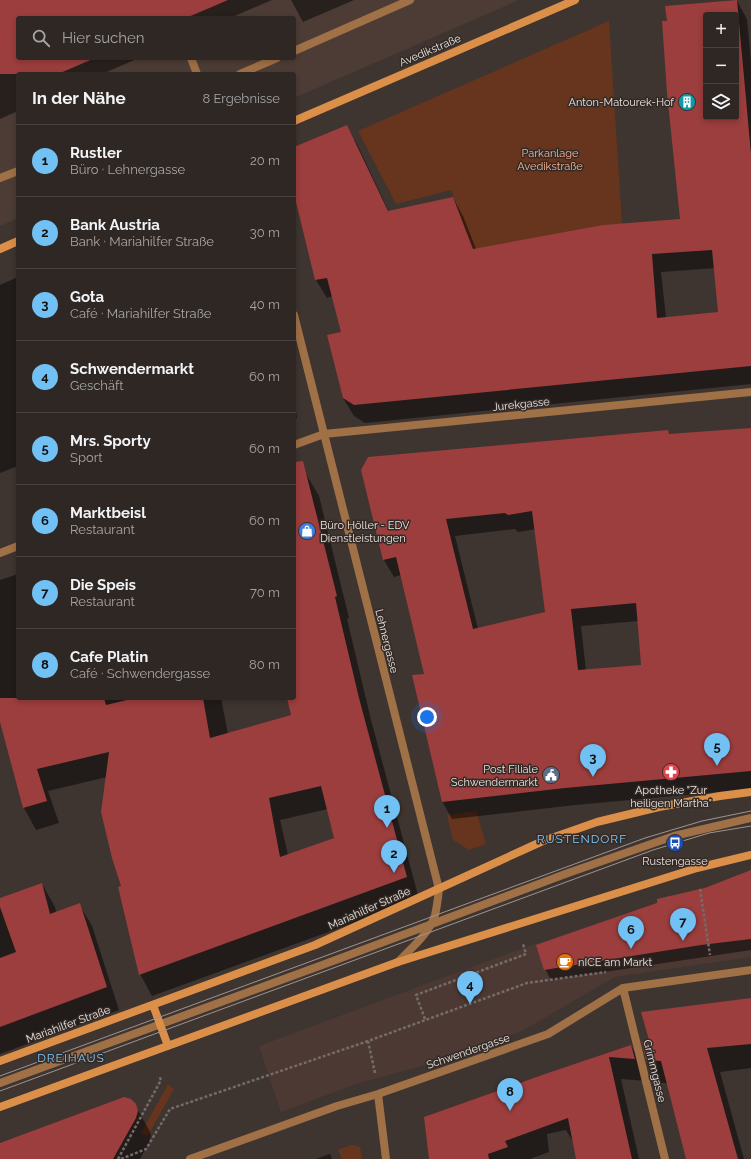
<!DOCTYPE html>
<html lang="de">
<meta charset="utf-8">
<style>
:root{--surface:#2e2724;--page:#3a3331;--text:#f1f3f6;--muted:#a7a5a6;--line:#494441;--accent:#72c1f5}
body{margin:0;font-family:Raleway,sans-serif;background:var(--page);color:var(--text)}
.controls{position:absolute;right:12px;top:12px;display:grid;overflow:hidden;border-radius:4px;box-shadow:0 2px 6px #0003}
.controls button{width:36px;height:36px;display:grid;place-items:center;padding:0;border:0;border-bottom:1px solid var(--line);background:var(--surface);color:var(--text);font:20px sans-serif}
.you{position:absolute;left:427px;top:717px;width:14px;height:14px;margin:-10px;border:3px solid #fff;border-radius:50%;background:#1a73e8;box-shadow:0 0 0 6px #1a73e833}
.badge{display:grid;place-items:center;width:26px;height:26px;border-radius:50%;background:var(--accent);color:#111;font-size:13px;font-weight:700}
.pin{position:absolute;translate:-50% -33px;filter:drop-shadow(0 1px 2px #0008)}
.pin::after{content:'';position:absolute;top:21px;width:14px;height:12px;background:inherit;clip-path:polygon(0 0,100% 0,50% 100%)}
.list{margin:0;padding:0;list-style:none}
h2{display:flex;justify-content:space-between;align-items:center;height:52px;margin:0;padding:0 16px;font-size:17px}
h2 small{font-size:13px;font-weight:400;color:var(--muted)}
.list li{display:grid;grid-template-columns:26px 1fr auto;gap:12px;align-items:center;box-sizing:border-box;height:72px;padding:0 16px;border-top:1px solid var(--line)}
.list b{display:block;font-size:15px;white-space:nowrap}
.list p{margin:0;font-size:13px;white-space:nowrap;color:var(--muted)}
.list em{font-size:13px;font-style:normal;color:var(--muted)}
.icon{flex:none;width:22px;height:22px;fill:none;stroke:currentColor;stroke-width:2;stroke-linecap:round;stroke-linejoin:round}
.map{position:relative;flex:none;width:751px;height:1159px;overflow:hidden}
.search{position:absolute;background:var(--surface);box-shadow:0 2px 6px #0003;left:16px;top:16px;width:280px;height:44px;display:flex;align-items:center;gap:10px;box-sizing:border-box;padding:0 14px;border-radius:4px;color:var(--muted);font-size:15px}
.panel{position:absolute;background:var(--surface);box-shadow:0 2px 6px #0003;left:16px;top:72px;width:280px;height:628px;border-radius:4px}
.map>svg:first-child{display:block}
</style>
<div class="map">
<svg width="751" height="1159" viewBox="0 0 751 1159">
<rect width="100%" height="100%" fill="#3e3430"/>
<!-- commercial -->
<path fill="#4c3933" d="M751 873V957L615 977 522 1031 448 1059 359 1083 281 1112 259 1046 512 952 657 903V899L707 887 737 875Z"/>
<!-- built -->
<path fill="#4c3c35" fill-rule="evenodd" d="M0 0H519L294 98V74H18V218L0 226ZM18 18H294V58H18Z"/>
<!-- green -->
<path fill="#67351d" d="M609 21 622 224H612L473 250 451 190 396 204 358 131Z
M476 811 486 844 469 850 453 840 447 815Z
M168 1084 174 1089 147 1137 141 1133Z
M351 1145H355L360 1147 362 1159H342L338 1150Z"/>
<!-- shadow -->
<path fill="#0007" fill-rule="evenodd" d="M0 0H272L230 18H18V58H139L102 74H18V111L0 119Z
M291 0H354L303 22Z
M737 1 747 19 751 61V384L365 423 354 416 343 398 342 333 333 296 327 298 316 280 294 191V148L346 126 357 144 389 212 453 198 463 216 476 249 681 220 663 22ZM706 15H736V117H706ZM715 268 719 313 666 318 661 272Z
M18 277V466L0 473V285Z
M294 404 297 417 294 423Z
M751 429V789L575 805 452 819 442 801 425 674 401 575 394 577 384 560 362 470 668 431 670 435ZM515 529 518 532 536 529 546 613 478 629 455 536ZM638 621 642 666 586 671 581 626Z
M294 469 306 474 319 496 349 618 347 619 371 720 419 899 152 996 140 974 122 886 107 777 48 791 59 823 36 830 24 808 0 718V580L18 574V698H221L228 734 293 716 288 698H294ZM328 809 335 838 288 855 280 820Z
M751 874V950L551 980 545 969Z
M42 884 55 907 56 913 79 904 92 926 119 1010 0 1054V899Z
M751 999V1068L720 1072 744 1159H687L667 1083H661L647 1059Z
M631 1046 644 1069 647 1081 621 1079 639 1159H577L574 1143 566 1130 547 1134 549 1152 530 1159H430L425 1118Z
M135 1105 149 1130 151 1136 149 1143 140 1159H0V1143Z
M330 1154 332 1159H316Z"/>
<!-- building -->
<path fill="#9c3e3d" fill-rule="evenodd" d="M0 0H228L186 18H18V58H95L58 74H0Z
M737 0 751 154V366L354 405 343 398 327 335 341 332 327 278 315 280 294 194V147L347 125 388 211 453 197 473 249 603 225 680 219 667 93 662 21H667L665 6ZM706 15H736V117H706ZM712 250 718 312 657 318 652 254Z
M751 428V771L565 788 442 802 412 675 424 674 396 557 383 560 361 470 368 457 668 430 669 434ZM532 511 545 612 473 629 446 519 505 513 508 515ZM636 603 641 665 578 670 571 609Z
M303 461 337 596 335 597 359 698 407 877 139 975 118 887 121 886 112 858 101 812 109 752 37 769 47 801 23 808 0 722V698H104L106 705 135 698H203L210 738 291 715 287 698H294V462ZM321 786 334 838 280 857 269 798Z
M751 870V939L701 945 544 970 536 945 657 903V899L705 888Z
M42 883 50 914 80 903 107 987 0 1027V958L16 952 0 907V898Z
M751 998V1044L707 1048 738 1159H686L661 1061 646 1060 642 1042 649 1040 641 1012Z
M631 1045 635 1059 609 1057 632 1159H576L568 1118 505 1141 508 1147 488 1154 489 1159H429L424 1117 545 1074Z
M124 1097 131 1099 136 1104 138 1111 136 1118 113 1159H0V1143Z"/>
<g fill="none" stroke-linecap="round" stroke-linejoin="round">
<!-- path -->
<path stroke="#746b68" stroke-width="2.5" stroke-dasharray="3 2" stroke-linecap="butt" d="M700 889 710 955
M425 1019 416 995 526 954 523 944
M375 1073 368 1041 527 983 606 972
M118 1159 161 1080 159 1076
M121 1159 146 1149 170 1109 368 1041"/>
<!-- lane -->
<path stroke="#a07046" stroke-width="8" d="M294 51 410 0
M191 58 197 74
M240 74 277 58
M0 178 18 171
M0 1083 333 961 568 873 674 836 751 818"/>
<!-- street -->
<path stroke="#a07046" stroke-width="8" d="M294 315 439 889C438 898 437 907 435 915 430 933 410 949 398 962
M294 445 324 434 751 392
M0 553 18 546
M623 988 665 1159
M378 1094 386 1159
M190 1159 337 1106 378 1094 548 1034 623 988 751 970"/>
<!-- secondary -->
<path stroke="#db8f48" stroke-width="8" d="M294 121 575 0
M0 249 18 241
M153 1005 168 1046
M0 1061 315 945 543 841 597 822 659 807 720 796 751 792
M0 1107 398 962 697 868 751 855"/>
<!-- tram -->
<path stroke="#9d9592" stroke-width="1" d="M0 1076 645 838 702 821 751 811
M0 1091 653 850 709 833 751 826"/>
</g>
<!-- icons -->
<defs>
<g id="building-disc" transform="scale(0.9)"><circle r="9.5" fill="#0f9aa8" stroke="#332a26"/><path d="M-4-6H4V6H1V3H-1V6H-4ZM-2.5-4.3h1.7v1.8h-1.7ZM.8-4.3h1.7v1.8H.8ZM-2.5-1h1.7V.8h-1.7ZM.8-1h1.7V.8H.8Z" fill="#fff"/></g>
<g id="shop-disc" transform="scale(0.9)"><circle r="9.5" fill="#3f7fe0" stroke="#332a26"/><path d="M-5-2.5h2.3a2.7 3.5 0 0 1 5.4 0H5L5.5 6h-11ZM-1.5-2.5h3a1.5 2.3 0 0 0-3 0Z" fill="#fff"/></g>
<g id="pharmacy-disc" transform="scale(0.9)"><circle r="9.5" fill="#e0444e" stroke="#332a26"/><path d="M-2-6h4v4h4v4h-4v4h-4v-4h-4v-4h4Z" fill="#fff"/></g>
<g id="civic-disc" transform="scale(0.9)"><circle r="9.5" fill="#5c6f8a" stroke="#332a26"/><path d="M-.6-6.5H3V-4.5H.6V-3L4-1V1h2V6H-6V1h2V-1L-.6-3ZM-1.2 2.5V6h2.4V2.5Z" fill="#fff"/></g>
<g id="bus-disc" transform="scale(0.9)"><circle r="9.5" fill="#1a4fb4" stroke="#332a26"/><path d="M-5-6H5V4H4V6H2V4H-2V6H-4V4H-5ZM-3.5-4V0h7V-4ZM-3.5 1.2v1.5H-2V1.2ZM2 1.2v1.5H3.5V1.2Z" fill="#fff"/></g>
<g id="cafe-disc" transform="scale(0.9)"><circle r="9.5" fill="#e8710a" stroke="#332a26"/><path d="M-5.5-4.5H6V0H3Q3 3.5 0 3.5H-2.5Q-5.5 3.5-5.5 0ZM3-3.2v2h1.7v-2ZM-6 4.5H4V6H-6Z" fill="#fff"/></g>
</defs>
<g fill-rule="evenodd">
<use href="#building-disc" x="687" y="102"/>
<use href="#shop-disc" x="307" y="531"/>
<use href="#pharmacy-disc" x="671" y="772"/>
<use href="#civic-disc" x="551" y="775"/>
<use href="#bus-disc" x="675" y="843"/>
<use href="#cafe-disc" x="565" y="962"/>
</g>
<g text-anchor="middle" stroke-width="3" stroke-linejoin="round" paint-order="stroke">
<!-- street labels -->
<g font-size="11" fill="#eae4e1" stroke="#332a26">
<text transform="translate(430 50) rotate(-23)" y="4">Avedikstraße</text>
<text transform="translate(521 404) rotate(-6)" y="4">Jurekgasse</text>
<text transform="translate(387 641) rotate(76)" y="4">Lehnergasse</text>
<text transform="translate(369 908) rotate(-24)" y="4">Mariahilfer Straße</text>
<text transform="translate(68 1024) rotate(-20)" y="4">Mariahilfer Straße</text>
<text transform="translate(468 1051) rotate(-19)" y="4">Schwendergasse</text>
<text transform="translate(655 1071) rotate(76)" y="4">Grimmgasse</text>
</g>
<!-- poi labels -->
<g font-size="11" fill="#eae4e1" stroke="#332a26" text-anchor="end">
<text x="674" y="106">Anton-Matourek-Hof</text>
<text x="320" y="529" text-anchor="start">Büro Höller - EDV<tspan x="320" dy="13">Dienstleistungen</tspan></text>
<text x="538" y="773">Post Filiale<tspan x="538" dy="13">Schwendermarkt</tspan></text>
<text x="671" y="794" text-anchor="middle">Apotheke "Zur<tspan x="671" dy="13">heiligen Martha"</tspan></text>
<text x="675" y="865" text-anchor="middle">Rustengasse</text>
<text x="578" y="966" text-anchor="start">nICE am Markt</text>
</g>
<!-- park labels -->
<g font-size="11" fill="#f8b292" stroke="#332a26">
<text x="550" y="157">Parkanlage<tspan x="550" dy="13">Avedikstraße</tspan></text>
</g>
<!-- neighbourhood labels -->
<g font-size="12" letter-spacing="1" fill="#81c9f9" stroke="#332a26">
<text x="582" y="843">RUSTENDORF</text>
<text x="71" y="1062">DREIHAUS</text>
</g>
</g>
</svg>
<div class="controls">
<button>+</button>
<button>−</button>
<button><svg class="icon" aria-label="layers" viewBox="0 0 24 24"><path d="M12 4l9 5-9 5-9-5zM3 14l9 5 9-5"/></svg></button>
</div>
<div class="you"></div>
<div class="pin badge" style="left:387px;top:828px">1</div>
<div class="pin badge" style="left:394px;top:873px">2</div>
<div class="pin badge" style="left:593px;top:777px">3</div>
<div class="pin badge" style="left:470px;top:1004px">4</div>
<div class="pin badge" style="left:717px;top:766px">5</div>
<div class="pin badge" style="left:631px;top:949px">6</div>
<div class="pin badge" style="left:683px;top:941px">7</div>
<div class="pin badge" style="left:510px;top:1111px">8</div>
<div class="search"><svg class="icon" aria-label="search" viewBox="0 0 24 24"><circle cx="10" cy="10" r="6"/><path d="M15 15l6 6"/></svg>Hier suchen</div>
<section class="panel">
<h2>In der Nähe<small>8 Ergebnisse</small></h2>
<ul class="list">
<li><span class="badge">1</span><div><b>Rustler</b><p>Büro · Lehnergasse</p></div><em>20 m</em></li>
<li><span class="badge">2</span><div><b>Bank Austria</b><p>Bank · Mariahilfer Straße</p></div><em>30 m</em></li>
<li><span class="badge">3</span><div><b>Gota</b><p>Café · Mariahilfer Straße</p></div><em>40 m</em></li>
<li><span class="badge">4</span><div><b>Schwendermarkt</b><p>Geschäft</p></div><em>60 m</em></li>
<li><span class="badge">5</span><div><b>Mrs. Sporty</b><p>Sport</p></div><em>60 m</em></li>
<li><span class="badge">6</span><div><b>Marktbeisl</b><p>Restaurant</p></div><em>60 m</em></li>
<li><span class="badge">7</span><div><b>Die Speis</b><p>Restaurant</p></div><em>70 m</em></li>
<li><span class="badge">8</span><div><b>Cafe Platin</b><p>Café · Schwendergasse</p></div><em>80 m</em></li>
</ul>
</section>
</div>
